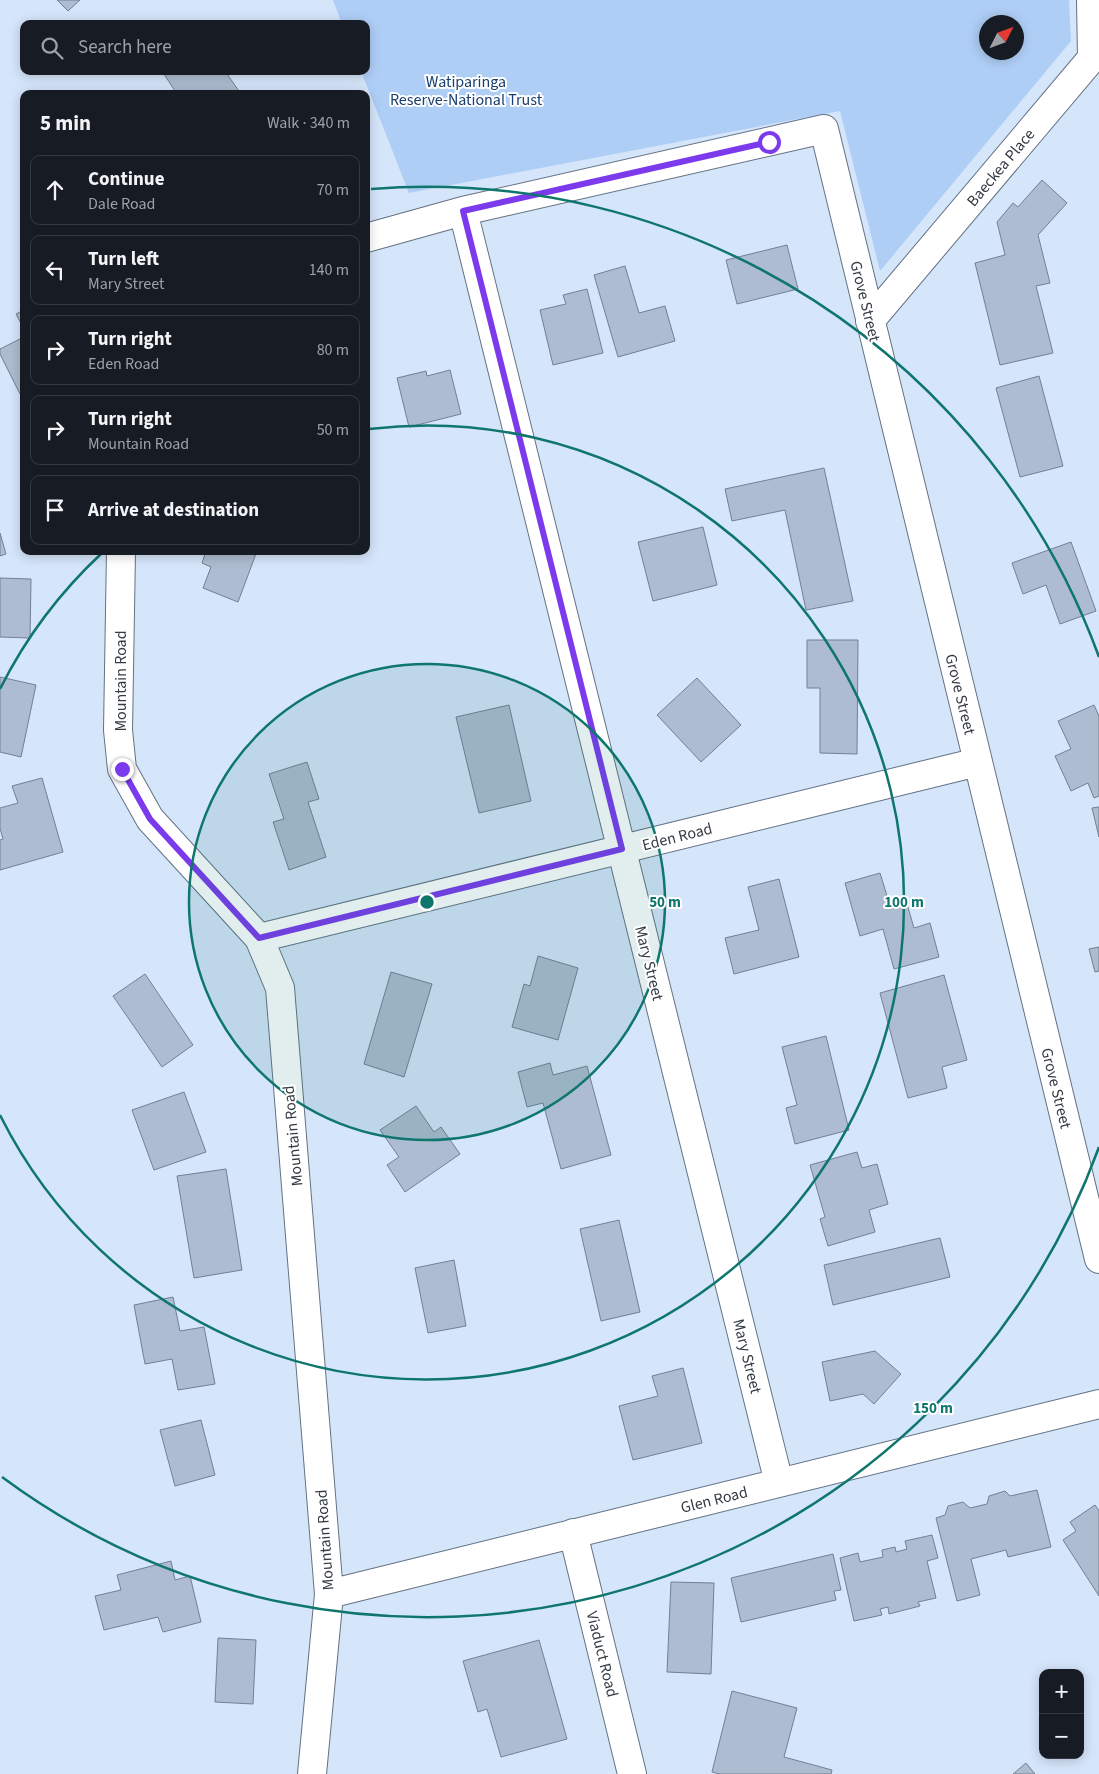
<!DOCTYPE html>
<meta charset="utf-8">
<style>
:root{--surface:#171b24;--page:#242831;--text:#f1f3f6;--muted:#9ea1a6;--line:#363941}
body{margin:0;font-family:"Source Sans 3",sans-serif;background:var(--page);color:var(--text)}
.controls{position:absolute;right:15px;bottom:15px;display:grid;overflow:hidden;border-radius:10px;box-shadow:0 2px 12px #0003}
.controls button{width:45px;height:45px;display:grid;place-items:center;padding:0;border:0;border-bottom:1px solid var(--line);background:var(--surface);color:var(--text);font:25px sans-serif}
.compass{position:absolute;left:979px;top:15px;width:45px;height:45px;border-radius:50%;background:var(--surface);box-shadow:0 2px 12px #0003;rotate:48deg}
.stop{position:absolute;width:15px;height:15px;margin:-11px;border:4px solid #7c3aed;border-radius:50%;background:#fff}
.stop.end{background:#7c3aed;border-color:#fff;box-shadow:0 1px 5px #0008}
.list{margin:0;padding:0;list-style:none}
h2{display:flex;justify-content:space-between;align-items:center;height:65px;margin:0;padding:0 20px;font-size:21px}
h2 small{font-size:16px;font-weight:400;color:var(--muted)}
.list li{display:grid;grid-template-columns:32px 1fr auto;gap:15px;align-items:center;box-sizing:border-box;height:70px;margin:0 10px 10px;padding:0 10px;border:1px solid var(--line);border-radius:10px}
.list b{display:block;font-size:19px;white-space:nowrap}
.list p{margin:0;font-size:16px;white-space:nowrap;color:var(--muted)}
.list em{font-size:16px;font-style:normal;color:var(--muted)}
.icon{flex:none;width:28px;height:28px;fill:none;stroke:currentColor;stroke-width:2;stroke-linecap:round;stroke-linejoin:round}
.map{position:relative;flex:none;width:1099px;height:1774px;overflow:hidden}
.search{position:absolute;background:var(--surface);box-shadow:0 2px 12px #0003;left:20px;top:20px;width:350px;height:55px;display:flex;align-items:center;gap:12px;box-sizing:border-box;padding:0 18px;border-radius:10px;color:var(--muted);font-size:19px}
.panel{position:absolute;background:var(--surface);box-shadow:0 2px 12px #0003;left:20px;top:90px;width:350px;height:465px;border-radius:10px}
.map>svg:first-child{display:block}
</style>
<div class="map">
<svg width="1099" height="1774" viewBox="0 0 1099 1774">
<rect width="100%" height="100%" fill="#d5e5fa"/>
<!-- green -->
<path fill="#afcef6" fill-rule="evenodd" d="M333 0H1069L1071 41 880 271 840 111 409 193 361 71H366V24H342ZM986 22H1016V52H986Z"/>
<!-- building -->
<path fill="#adbcd0" stroke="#728093" d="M57 0H80L68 11Z
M162 71H225L241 94H177Z
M1042 180 1067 203 1038 235 1050 283 1036 286 1053 353 1000 365 975 263 1005 255 997 222 1013 203 1018 207Z
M787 245 798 289 737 304 726 260Z
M625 266 639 313 665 306 675 341 618 357 594 275Z
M587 289 603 353 553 365 540 310 566 304 563 295Z
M24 310V329L16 314Z
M24 337V392L20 394 0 354V349Z
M450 370 461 414 409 427 397 378 426 371 427 376Z
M1039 376 1063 466 1020 477 996 388Z
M824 468 853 601 806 610 785 510 732 521 725 489Z
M703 527 717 585 653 601 638 542Z
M0 533 6 554 0 556Z
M1071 542 1096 611 1060 624 1046 585 1023 594 1012 563Z
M206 551H257L238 602 203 588 211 567 202 563Z
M0 578 31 579 30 638 0 637Z
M807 640H858L857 754 820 753V688H807Z
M0 677 36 685 21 757 0 752Z
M697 678 741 725 701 762 657 715Z
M509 705 531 801 479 813 456 717Z
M1094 705 1099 716V796L1094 798 1088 783 1071 791 1055 756 1071 749 1058 721Z
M307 762 319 799 308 802 326 857 289 870 273 822 284 819 269 774Z
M42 778 63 852 0 870V840L3 839 0 828V808L18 803 12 786Z
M1099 807V837L1092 808Z
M880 873 891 909 907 904 914 928 930 923 939 957 894 969 883 929 860 936 845 883Z
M779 879 799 957 734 974 725 938 759 930 748 887Z
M1099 947V971L1095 972 1089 949Z
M538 956 578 968 558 1040 512 1027 524 984 530 986Z
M391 972 432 984 404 1077 364 1064Z
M145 974 193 1045 162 1067 113 996Z
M944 975 967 1060 942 1067 947 1088 908 1098 880 993Z
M826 1036 849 1130 795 1144 786 1108 797 1105 782 1047Z
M550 1063 553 1075 587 1066 611 1155 561 1169 543 1103 527 1107 518 1072Z
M184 1092 206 1152 154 1170 132 1110Z
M416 1106 434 1132 441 1127 460 1154 405 1192 387 1165 399 1157 380 1130Z
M857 1152 862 1168 877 1164 888 1204 869 1210 875 1232 828 1246 820 1219 825 1217 810 1165Z
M226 1169 242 1270 194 1278 177 1176Z
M619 1220 640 1312 601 1321 580 1229Z
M940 1238 950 1277 833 1305 824 1265Z
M454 1260 466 1326 428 1333 415 1268Z
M173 1297 180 1331 204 1327 215 1384 178 1390 172 1359 145 1364 134 1305Z
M875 1351 901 1374 874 1404 863 1394 830 1401 822 1362Z
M683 1368 702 1443 633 1460 619 1406 658 1396 652 1376Z
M201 1420 215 1475 175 1486 160 1430Z
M1037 1490 1051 1547 1008 1557 1006 1550 971 1559 980 1595 957 1601 936 1518 945 1515 948 1506 963 1502 970 1508 987 1504 989 1496 1005 1491 1010 1496Z
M1095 1505 1099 1511V1596L1063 1540 1076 1531 1070 1522Z
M932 1535 938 1558 927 1561 936 1598 918 1602 920 1606 889 1614 888 1607 880 1609 882 1615 854 1621 840 1558 858 1553 860 1562 883 1557 882 1550 895 1547 896 1552 907 1549 905 1541Z
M833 1554 841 1590 834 1591 836 1600 741 1622 731 1578Z
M171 1561 175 1580 190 1576 201 1622 163 1632 158 1617 104 1630 95 1596 121 1590 117 1575Z
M671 1582 714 1583 711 1674 667 1672Z
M218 1638 256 1640 253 1704 215 1702Z
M539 1640 567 1739 501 1757 487 1709 478 1712 463 1661Z
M732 1691 797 1708 784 1757 832 1770 831 1774H720L712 1772Z
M1026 1763 1035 1774H1013Z"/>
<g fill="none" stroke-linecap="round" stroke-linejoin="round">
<!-- minor casing -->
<g stroke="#647284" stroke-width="30">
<path id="minor" d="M463 211 779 1483
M366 238 463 211 824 129 1099 1259
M870 321 1092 58 1091 0
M121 551 118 730 122 769 150 819 259 938 280 988 329 1594 312 1774
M259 938 978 762
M573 1533 632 1774
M329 1594 1099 1404"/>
</g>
<!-- minor -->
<use href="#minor" stroke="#fff" stroke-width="28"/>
</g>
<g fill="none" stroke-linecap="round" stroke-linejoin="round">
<!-- route -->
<path stroke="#7c3aed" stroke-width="6" d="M122 769 150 819 259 938 622 849 463 211 769 142"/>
</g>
<!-- distance rings -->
<circle cx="427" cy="902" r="238" fill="#0f766e" fill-opacity=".12"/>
<g fill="none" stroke="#0f766e" stroke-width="2.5">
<circle cx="427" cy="902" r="238"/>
<path d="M0 689A477 477 0 0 1 102 553M369 429A477 477 0 1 1 0 1115"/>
<path d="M1099 1147A715 715 0 0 1 2 1477M371 189A715 715 0 0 1 1099 657"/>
</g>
<g text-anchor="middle" stroke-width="4" stroke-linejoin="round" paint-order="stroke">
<!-- park labels -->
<g font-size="16" fill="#173e6d" stroke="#fff">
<text x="466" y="87">Watiparinga<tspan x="466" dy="18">Reserve-National Trust</tspan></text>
</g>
<!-- street labels -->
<g font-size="16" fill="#343b43" stroke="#fff">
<text transform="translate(1000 167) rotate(-50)" y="6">Baeckea Place</text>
<text transform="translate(866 301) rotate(76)" y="6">Grove Street</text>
<text transform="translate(120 681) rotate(-90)" y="6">Mountain Road</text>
<text transform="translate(961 694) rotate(76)" y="6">Grove Street</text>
<text transform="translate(677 836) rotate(-14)" y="6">Eden Road</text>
<text transform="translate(650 963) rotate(76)" y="6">Mary Street</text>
<text transform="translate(1057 1088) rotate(76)" y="6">Grove Street</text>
<text transform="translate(292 1136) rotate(-95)" y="6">Mountain Road</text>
<text transform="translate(748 1356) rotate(76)" y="6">Mary Street</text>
<text transform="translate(714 1499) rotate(-14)" y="6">Glen Road</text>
<text transform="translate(324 1540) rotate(-94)" y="6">Mountain Road</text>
<text transform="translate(603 1654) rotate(76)" y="6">Viaduct Road</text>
</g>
</g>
<circle cx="427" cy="902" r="8" fill="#0f766e" stroke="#fff" stroke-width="2.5"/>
<g font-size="15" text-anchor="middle" font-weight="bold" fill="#0f766e" stroke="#fff" stroke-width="4" stroke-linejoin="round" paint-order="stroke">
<text x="665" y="907">50 m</text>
<text x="904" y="907">100 m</text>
<text x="933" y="1413">150 m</text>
</g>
</svg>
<div class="controls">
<button>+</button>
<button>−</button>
</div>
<svg class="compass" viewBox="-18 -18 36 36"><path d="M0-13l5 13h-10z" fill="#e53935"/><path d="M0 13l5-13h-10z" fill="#9ea1a6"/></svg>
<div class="stop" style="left:769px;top:142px"></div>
<div class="stop end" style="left:122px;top:769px"></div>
<div class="search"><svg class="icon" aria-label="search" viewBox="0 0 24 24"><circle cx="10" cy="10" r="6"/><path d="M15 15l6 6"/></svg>Search here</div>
<section class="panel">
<h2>5 min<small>Walk · 340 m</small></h2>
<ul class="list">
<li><svg class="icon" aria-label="ahead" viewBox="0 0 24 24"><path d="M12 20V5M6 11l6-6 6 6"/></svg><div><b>Continue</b><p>Dale Road</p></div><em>70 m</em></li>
<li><svg class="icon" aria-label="left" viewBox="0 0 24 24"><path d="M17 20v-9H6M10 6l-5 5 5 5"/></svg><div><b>Turn left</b><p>Mary Street</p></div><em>140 m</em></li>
<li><svg class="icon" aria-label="right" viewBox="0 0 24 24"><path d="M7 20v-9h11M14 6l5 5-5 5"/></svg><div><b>Turn right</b><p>Eden Road</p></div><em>80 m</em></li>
<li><svg class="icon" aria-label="right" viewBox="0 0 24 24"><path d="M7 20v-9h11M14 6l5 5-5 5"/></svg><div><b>Turn right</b><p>Mountain Road</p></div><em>50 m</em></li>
<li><svg class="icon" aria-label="arrive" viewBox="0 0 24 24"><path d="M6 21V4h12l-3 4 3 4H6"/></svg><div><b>Arrive at destination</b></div></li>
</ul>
</section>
</div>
